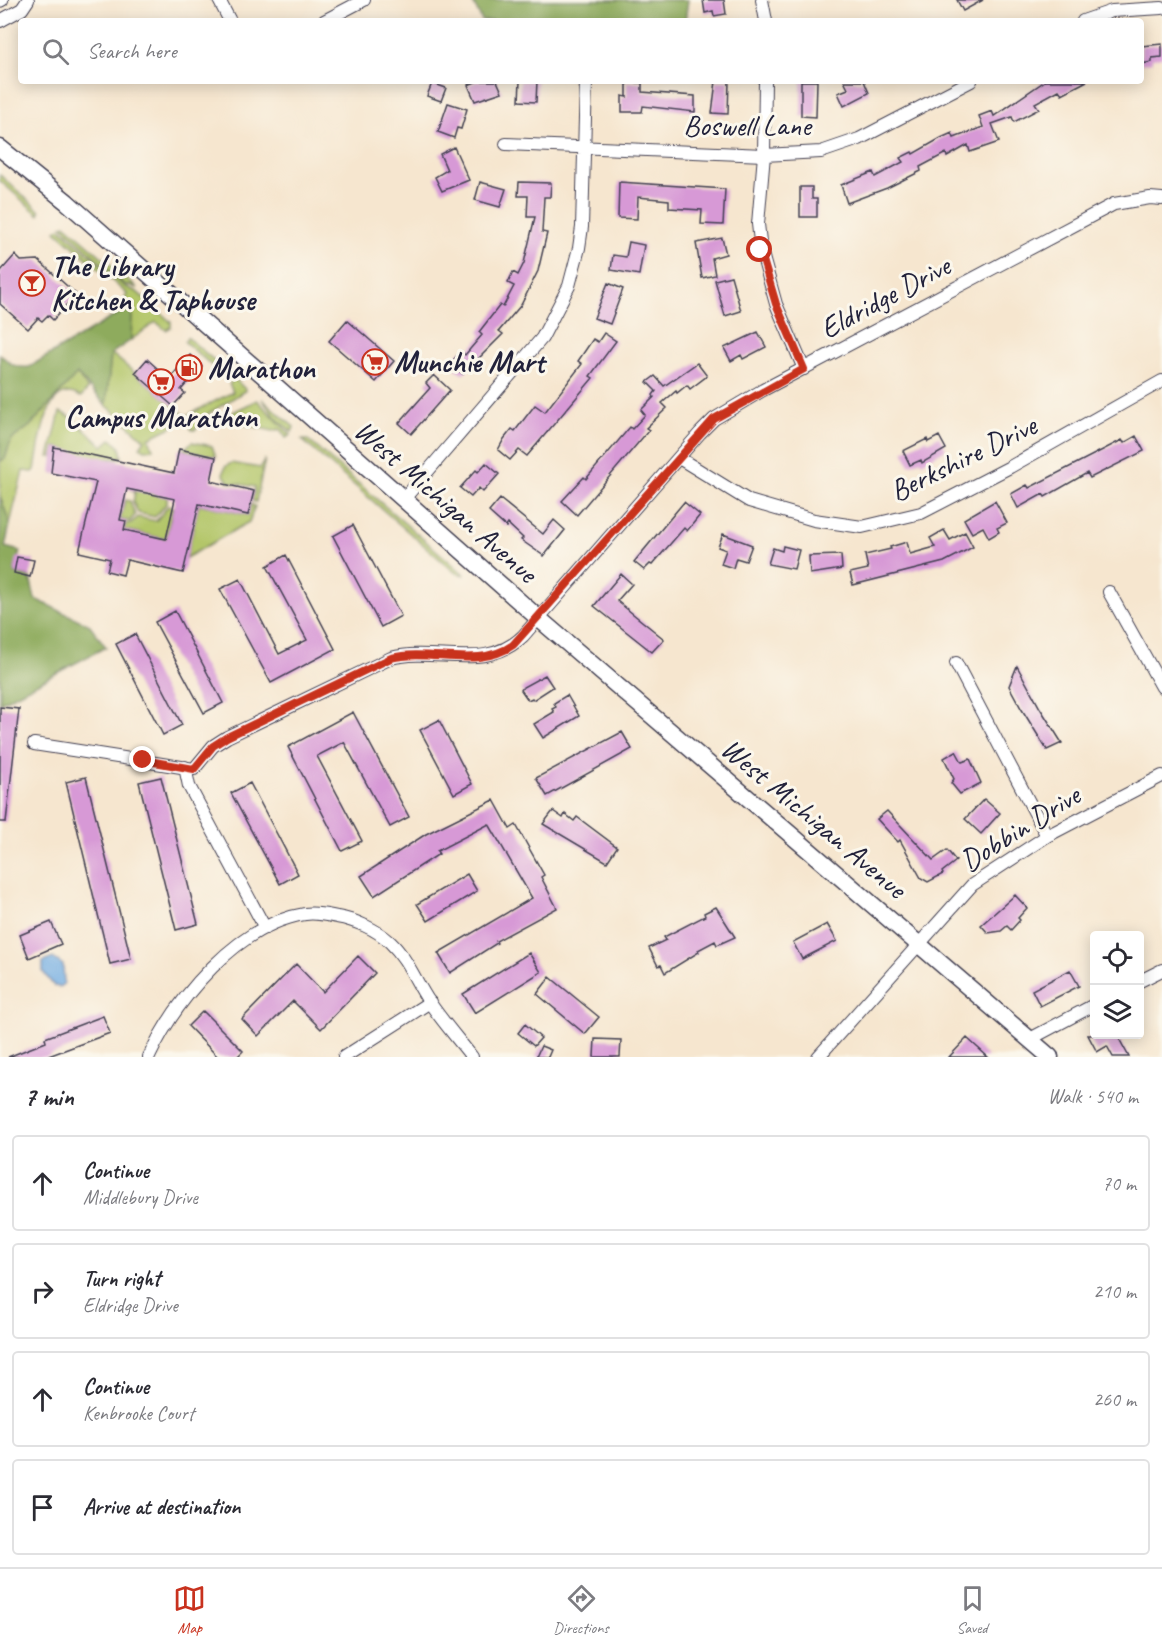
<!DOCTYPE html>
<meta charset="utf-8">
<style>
:root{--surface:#fff;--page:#f7f7f7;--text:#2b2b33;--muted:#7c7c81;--line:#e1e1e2;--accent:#c8321e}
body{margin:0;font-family:Caveat,sans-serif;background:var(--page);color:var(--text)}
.controls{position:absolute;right:18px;bottom:18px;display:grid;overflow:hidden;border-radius:6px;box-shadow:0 3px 15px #0003}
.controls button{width:54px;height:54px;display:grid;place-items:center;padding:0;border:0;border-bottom:2px solid var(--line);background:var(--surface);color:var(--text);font:30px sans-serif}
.stop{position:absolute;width:18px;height:18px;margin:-14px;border:4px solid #c8321e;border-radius:50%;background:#fff}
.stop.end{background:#c8321e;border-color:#fff;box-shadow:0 2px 6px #0008}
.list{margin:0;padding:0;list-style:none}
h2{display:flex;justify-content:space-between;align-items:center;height:78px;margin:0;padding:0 24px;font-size:26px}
h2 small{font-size:20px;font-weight:400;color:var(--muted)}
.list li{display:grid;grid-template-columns:39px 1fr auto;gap:18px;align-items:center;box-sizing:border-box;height:96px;margin:0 12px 12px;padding:0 12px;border:2px solid var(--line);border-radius:6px}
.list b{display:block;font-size:22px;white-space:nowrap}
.list p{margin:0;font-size:20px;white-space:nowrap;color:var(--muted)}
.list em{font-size:20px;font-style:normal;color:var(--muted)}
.icon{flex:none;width:33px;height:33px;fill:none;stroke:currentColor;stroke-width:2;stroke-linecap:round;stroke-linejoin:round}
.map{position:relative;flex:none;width:1162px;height:1057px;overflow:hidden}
.search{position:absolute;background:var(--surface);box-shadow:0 3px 15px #0003;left:18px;right:18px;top:18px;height:66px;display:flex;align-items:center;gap:15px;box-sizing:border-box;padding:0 21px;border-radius:6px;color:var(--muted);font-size:22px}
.sheet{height:510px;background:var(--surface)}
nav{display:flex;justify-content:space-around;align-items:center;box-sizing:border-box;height:84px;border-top:2px solid var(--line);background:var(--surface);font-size:16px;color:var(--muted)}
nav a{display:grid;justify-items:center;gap:3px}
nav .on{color:var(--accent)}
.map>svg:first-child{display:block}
</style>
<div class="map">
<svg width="1162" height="1057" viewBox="0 0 1162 1057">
<rect width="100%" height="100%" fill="#fbf7ec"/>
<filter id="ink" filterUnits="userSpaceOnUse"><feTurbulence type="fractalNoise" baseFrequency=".0167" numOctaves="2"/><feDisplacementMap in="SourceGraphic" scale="12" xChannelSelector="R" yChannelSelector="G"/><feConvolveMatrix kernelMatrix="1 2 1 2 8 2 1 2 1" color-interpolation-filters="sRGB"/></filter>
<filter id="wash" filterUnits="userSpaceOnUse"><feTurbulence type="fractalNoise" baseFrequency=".008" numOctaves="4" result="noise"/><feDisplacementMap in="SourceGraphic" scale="24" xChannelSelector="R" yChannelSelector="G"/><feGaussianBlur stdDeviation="1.35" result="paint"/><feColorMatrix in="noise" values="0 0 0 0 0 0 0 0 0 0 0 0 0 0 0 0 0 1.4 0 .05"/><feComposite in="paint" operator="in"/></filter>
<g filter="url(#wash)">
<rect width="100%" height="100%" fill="#f6e6cf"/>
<!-- green -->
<path fill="#b3c669" stroke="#6a7452" stroke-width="1.5" d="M0 175 40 211 39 215 0 181Z
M66 225 137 288 124 284 62 226Z
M60 228 124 286 137 292 171 322V327L166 330 156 322 131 340 132 314 126 309 128 307 124 301 127 294 56 231Z
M187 337 223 368 219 372 185 342Z
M111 353 186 416 233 392 229 384 235 379 246 390 208 414 195 430H192L186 420 149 438 153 449 145 450 140 447 145 440 106 405Z
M77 374 88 389 81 397C45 375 39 449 35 470L33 472 23 471 10 524 0 496V461L5 459 11 440 30 426Z
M262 399 294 427 292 432 276 418Z
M257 400 291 435 286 438 280 429 273 431 233 422 230 417 233 412Z
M60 412 70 417 103 446 111 439 120 447 122 457C104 464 74 451 55 447L52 457H49Z
M302 440H308L465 575 456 573Z
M192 442 212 446 216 457 183 450Z
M265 459 256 502 252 501 255 487 229 482 223 474 225 467 231 463 260 468Z
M130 489 167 497V503L155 517 138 513 133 502 135 492Z
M125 500 130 501 135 515 130 521 120 520Z
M199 504 248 515 251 504 255 506 249 522 186 558Z
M168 506 173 507 166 539 124 530 125 524 131 523 138 517 156 521Z"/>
<!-- forest -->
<path fill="#8eab5d" stroke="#58664c" stroke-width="1.5" d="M472 0H688L685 21H482Z
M126 309 132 314 131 340 111 354 106 405 77 374 30 426 11 440 5 459 0 461V354C9 363 15 369 29 367Z
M0 496 10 524 5 547 20 551 14 573 30 577 35 599 90 625 106 647 0 703Z"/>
<!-- water -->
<path fill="#71ace2" stroke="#4a678e" stroke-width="1.5" d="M53 958 63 965 64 983 60 987 54 986 43 972V962Z"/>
<g id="blocks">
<!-- building -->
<path fill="#d799d6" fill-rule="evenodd" d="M703 0H724L726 14 714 16 713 11 705 13Z
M957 0H983L963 11Z
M1162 44V57L1152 58V62L1141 64V46Z
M478 81H497L502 92 475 101 468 85Z
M520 81H537L536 102 519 101Z
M716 81H729L728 114 712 113Z
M801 81H817L816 117 801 116Z
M844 81H864L869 93 844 106 838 93 848 89Z
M1045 81H1087L1062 94 1059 90 1035 103 1039 109 1014 122 1012 117 992 124 999 142 970 152 968 145 947 157 946 153 920 167 921 171 887 188 847 203 841 185 873 172 875 177 903 162 900 158 912 152 913 154 941 138 952 133 954 138 983 127 979 116 992 111 994 116Z
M627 82 642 83V92L695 96V112L643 106 642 112H622V96L627 97Z
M432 83 446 88 441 101 427 96Z
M448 103 467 109 461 129 457 128 454 138 438 132Z
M454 147 469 180 442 191 435 177 447 170 440 154Z
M480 182 506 189 500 207 475 200Z
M519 182 551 183 550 197H544L542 232 547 233 538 271 521 305 499 331 503 334 463 374 450 364 461 351 465 355 482 335 479 332 500 305 503 307 514 286 508 283 513 272 518 275 524 263 535 217H527L528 196H518Z
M619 182 725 189 723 225 701 224 702 210 669 208V200L638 197 637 219 618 218Z
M800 187H812V199H817V217H800Z
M722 238 726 254 712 258 715 275 702 278 696 243Z
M629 242 644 245 639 275 611 270 613 255 626 257Z
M15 255 21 261 38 260 76 294 53 320 48 315 42 321 38 318 28 329 0 304V272Z
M731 276 741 311 725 316 715 280Z
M608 283 623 289 610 324 594 318Z
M347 320 394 361 376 382 329 341Z
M758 332 766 347 743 359 741 355 731 361 724 348Z
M604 333 616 341 590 376 593 378 527 456 519 450 510 460 498 450 504 439 512 429 515 431 535 405 545 412 582 364 578 361 593 339 598 342Z
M190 355 202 366 181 390 185 393 173 406 135 373 147 359 169 379Z
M697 363 707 376 690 389 687 385 677 393 676 391 662 403 667 408 646 428 649 430 577 515 562 501 584 477 586 479 630 427 632 429 645 415 641 410 654 397 653 395 656 391 647 382 655 376 664 386Z
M434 375 450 390 411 434 399 423 430 388 426 383Z
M939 436 946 449 922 463 921 460 910 465 903 451 927 439 928 442Z
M1136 436 1144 451 1090 478 1087 473 1045 497 1043 494 1018 508 1011 494 1027 485 1029 488 1122 440 1124 443Z
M54 447 174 473 179 449 216 457 211 481 254 491 248 515 199 504 183 573 127 560 123 575 107 571 110 559 79 552 96 482 51 473ZM127 489 175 499 166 539 124 530 126 521 120 520Z
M486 463 499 474 483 492 479 488 471 497 460 488 476 470 478 472Z
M500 499 543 534 554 520 565 530 544 556 521 540 523 538 508 524 506 527 489 512Z
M995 501 1007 523 997 528 999 532 989 538 983 527 972 533 964 519Z
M684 502 700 515 687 531 684 528 652 565 650 564 644 570 634 562Z
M353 525 401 616 381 627 333 536Z
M944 530 950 540 965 532 973 547 944 562 853 585 850 573 868 569 865 555 891 549 890 547 907 542 910 554 935 547 930 538Z
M723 534 752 545 746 561 736 558 733 568 721 564 726 550 718 547Z
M783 546 799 550 794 569 768 564 773 548 782 551Z
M286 555 335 649 271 683 220 589 240 579 279 654 307 640 267 566Z
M841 555 842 569 810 574 809 556Z
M17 557 34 560 30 577 14 573Z
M621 574 632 584 617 601 664 639 652 652 594 606Z
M175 611 223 703 204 713 155 622Z
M135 634 182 725 163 735 116 644Z
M1017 666 1040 708 1062 743 1047 750 1021 708 1009 686Z
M545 675 553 687 533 700 532 698 528 700 521 690 523 687Z
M567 695 579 716 543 738 534 724 554 712 552 709 556 707 554 703Z
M0 707 19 709 6 822H0Z
M353 712 409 817 390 827 344 742 317 756 362 841 342 851 288 747Z
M439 720 472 784 454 794 420 730Z
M622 732 632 749 547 796 536 778Z
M956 751 962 762 970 759 981 783 960 794 951 783 954 779 944 758Z
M86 777 131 959 110 964 66 782Z
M161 777 198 924 176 930 139 782Z
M250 783 298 874 280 884 231 793Z
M984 799 1000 813 981 834 965 819Z
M494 800 510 829 516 825 544 875 541 877 557 908 496 941 497 943 450 973 438 953 532 898 489 824 437 851 439 854 374 896 361 876 426 834Z
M553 811 563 818 565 814 574 821 577 817 617 847 607 862 543 824Z
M887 811 933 860 947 850 956 861 942 872 943 874 928 882 921 878 900 840 898 842 877 819Z
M467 874 477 891 428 921 417 904Z
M1015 895 1027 908 1018 918 1020 920 1011 930 1007 926 1001 931 988 933 981 925Z
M716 907 735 937 717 945 715 941 698 950 699 952 665 973 661 965 658 966 649 948 666 940 664 937 705 916 704 913Z
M51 922 61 944 29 958 20 935Z
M827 924 837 941 802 959 793 942Z
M529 953 541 972 475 1013 463 994Z
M358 956 375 973 321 1029 293 1001 258 1036 242 1019 296 964 323 992Z
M1070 970 1079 986 1040 1006 1032 990Z
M550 977 599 1017 585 1034 537 994Z
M203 1011 243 1051 237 1057H218L188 1026Z
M103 1016 110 1033 46 1057H8L46 1042 45 1038Z
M525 1024 541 1038 534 1046 518 1033Z
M1088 1035H1117L1129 1057H1113L1107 1046 1097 1052Z
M967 1038 988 1057H949Z
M595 1039 621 1040 620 1057H594Z
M541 1046 551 1050 548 1057H536Z"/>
</g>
</g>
<g filter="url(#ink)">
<use href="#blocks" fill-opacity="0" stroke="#423f51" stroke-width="1.5"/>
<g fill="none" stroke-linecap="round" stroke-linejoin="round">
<!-- street casing -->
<g stroke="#423f51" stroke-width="14">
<path id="street" d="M219 0 230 21
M762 0 766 21
M0 1 2 0
M0 21 22 9 28 0
M324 21 364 0
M1083 21 1112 11 1162 8
M765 81 764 155 758 224 761 250 776 304 804 369
M506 144 764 155 821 152 859 139 971 81
M679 458 749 501 814 520 862 527 921 513 1010 467 1162 381
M403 500 542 338 569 286 579 248 582 227 586 81
M1109 592 1162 687
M956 663 1047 836
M34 744 194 769 213 746 227 737 391 658C436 646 485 673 523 636L700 433 714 419 763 390 1114 204 1150 198 1162 199
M185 767 189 786 265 928
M1140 981 1162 970
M1030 1039 1094 1005
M149 1057C176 999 238 924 305 914 316 912 327 915 337 917 355 920 376 929 390 942 408 959 416 983 430 1003 443 1022 458 1039 472 1057
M344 1057 430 1002
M818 1057 972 885 1047 836 1162 776"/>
</g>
<!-- secondary casing -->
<g stroke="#423f51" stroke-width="19">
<path id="secondary" d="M0 148 67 202 537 617 1050 1057"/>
</g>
<!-- street -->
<use href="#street" stroke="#fff" stroke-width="12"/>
<!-- secondary -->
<use href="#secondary" stroke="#fff" stroke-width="16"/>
</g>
</g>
<g fill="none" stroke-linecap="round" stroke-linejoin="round" filter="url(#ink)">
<!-- route -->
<path stroke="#c8321e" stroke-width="8" d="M143 760 194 769 213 746 227 737 391 658C430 648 478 670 513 645L714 419 804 369 776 304 760 250"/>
</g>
<!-- icons -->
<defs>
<g id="bar-ring" transform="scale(1.35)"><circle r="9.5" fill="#fbf7ec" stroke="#c8321e" stroke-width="1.5"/><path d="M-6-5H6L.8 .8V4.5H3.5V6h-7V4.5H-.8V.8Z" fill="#c8321e"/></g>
<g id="supermarket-ring" transform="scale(1.35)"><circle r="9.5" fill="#fbf7ec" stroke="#c8321e" stroke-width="1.5"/><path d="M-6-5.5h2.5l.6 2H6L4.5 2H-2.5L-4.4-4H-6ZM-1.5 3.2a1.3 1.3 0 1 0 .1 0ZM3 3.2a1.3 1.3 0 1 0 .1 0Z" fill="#c8321e"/></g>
<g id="fuel-ring" transform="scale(1.35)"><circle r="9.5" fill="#fbf7ec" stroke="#c8321e" stroke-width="1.5"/><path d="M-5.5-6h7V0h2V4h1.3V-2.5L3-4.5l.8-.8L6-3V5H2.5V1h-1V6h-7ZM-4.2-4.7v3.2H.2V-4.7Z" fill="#c8321e"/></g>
</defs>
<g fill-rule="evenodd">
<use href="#bar-ring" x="32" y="283"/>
<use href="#supermarket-ring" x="375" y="362"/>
<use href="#fuel-ring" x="189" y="368"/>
<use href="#supermarket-ring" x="161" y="382"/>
</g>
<g text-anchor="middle" stroke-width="6" stroke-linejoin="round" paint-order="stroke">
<!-- street labels -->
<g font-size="30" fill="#22223b" stroke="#fbf7ec">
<text x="747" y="135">Boswell Lane</text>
<text transform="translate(885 297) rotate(-28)" y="10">Eldridge Drive</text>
<text transform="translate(963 458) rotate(-26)" y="10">Berkshire Drive</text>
<text transform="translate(446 501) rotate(41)" y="10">West Michigan Avenue</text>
<text transform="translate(814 818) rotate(40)" y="10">West Michigan Avenue</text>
<text transform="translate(1020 828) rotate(-32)" y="10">Dobbin Drive</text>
</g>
<!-- poi labels -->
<g font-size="30" font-weight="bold" fill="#22223b" stroke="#fbf7ec" text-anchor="start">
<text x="51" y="276">The Library<tspan x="51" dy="34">Kitchen &amp; Taphouse</tspan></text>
<text x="394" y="372">Munchie Mart</text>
<text x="208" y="378">Marathon</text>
<text x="161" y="427" text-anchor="middle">Campus Marathon</text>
</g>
</g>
</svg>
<div class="controls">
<button><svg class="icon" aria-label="locate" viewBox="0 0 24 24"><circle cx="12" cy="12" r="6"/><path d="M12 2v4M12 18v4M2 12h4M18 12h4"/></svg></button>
<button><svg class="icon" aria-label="layers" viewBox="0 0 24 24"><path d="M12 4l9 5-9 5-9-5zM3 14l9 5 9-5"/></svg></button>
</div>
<div class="stop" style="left:760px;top:250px"></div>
<div class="stop end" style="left:143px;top:760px"></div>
<div class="search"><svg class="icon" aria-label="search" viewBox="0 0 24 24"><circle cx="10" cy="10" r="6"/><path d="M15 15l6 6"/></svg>Search here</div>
</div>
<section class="sheet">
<h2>7 min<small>Walk · 540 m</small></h2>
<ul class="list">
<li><svg class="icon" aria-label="ahead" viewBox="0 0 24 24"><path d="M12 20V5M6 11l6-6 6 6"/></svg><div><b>Continue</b><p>Middlebury Drive</p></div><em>70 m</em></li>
<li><svg class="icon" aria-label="right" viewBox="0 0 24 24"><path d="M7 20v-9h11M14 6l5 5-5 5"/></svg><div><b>Turn right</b><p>Eldridge Drive</p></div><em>210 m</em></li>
<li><svg class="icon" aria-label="ahead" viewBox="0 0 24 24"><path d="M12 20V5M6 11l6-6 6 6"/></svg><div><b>Continue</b><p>Kenbrooke Court</p></div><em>260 m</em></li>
<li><svg class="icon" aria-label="arrive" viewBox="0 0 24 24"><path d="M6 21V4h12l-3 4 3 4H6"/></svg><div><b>Arrive at destination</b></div></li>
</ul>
</section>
<nav>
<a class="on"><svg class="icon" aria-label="map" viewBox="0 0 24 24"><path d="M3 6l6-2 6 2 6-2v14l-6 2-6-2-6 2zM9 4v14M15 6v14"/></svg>Map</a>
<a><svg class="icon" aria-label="directions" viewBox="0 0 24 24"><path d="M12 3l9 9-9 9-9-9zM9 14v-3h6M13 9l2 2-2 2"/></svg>Directions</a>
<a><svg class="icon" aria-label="saved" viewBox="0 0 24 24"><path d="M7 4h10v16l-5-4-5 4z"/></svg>Saved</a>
</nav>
